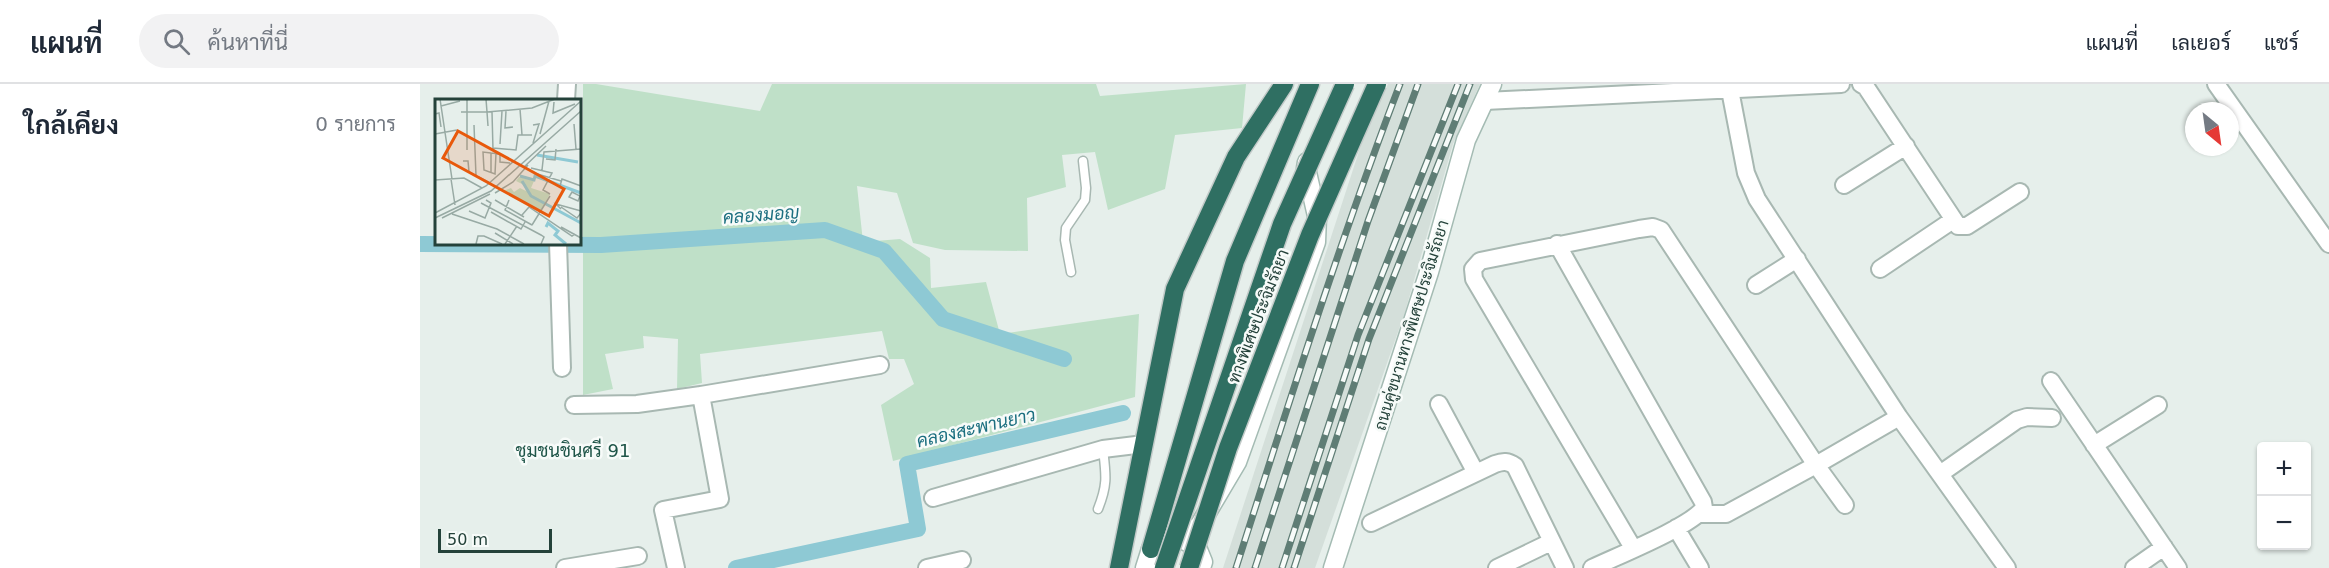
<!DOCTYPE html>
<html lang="th">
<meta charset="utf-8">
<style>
:root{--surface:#fff;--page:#f2f2f3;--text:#1f2937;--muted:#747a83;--line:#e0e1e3}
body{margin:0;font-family:"DejaVu Sans",Sarabun,sans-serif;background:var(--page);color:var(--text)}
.controls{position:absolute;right:18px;bottom:18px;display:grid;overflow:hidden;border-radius:6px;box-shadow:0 2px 4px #0004}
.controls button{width:54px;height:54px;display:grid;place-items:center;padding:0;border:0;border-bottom:2px solid var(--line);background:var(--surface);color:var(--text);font:30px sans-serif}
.compass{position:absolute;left:1765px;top:18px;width:54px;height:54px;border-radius:50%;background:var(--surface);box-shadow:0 2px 4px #0004;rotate:151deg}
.scale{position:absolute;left:18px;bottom:15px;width:114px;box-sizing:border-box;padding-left:6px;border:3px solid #24423a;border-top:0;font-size:16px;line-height:21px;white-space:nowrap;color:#24423a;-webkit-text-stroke:4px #f7fbf9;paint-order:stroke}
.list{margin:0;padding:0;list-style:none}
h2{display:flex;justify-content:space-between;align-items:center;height:78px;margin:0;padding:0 24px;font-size:26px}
h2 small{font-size:20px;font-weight:400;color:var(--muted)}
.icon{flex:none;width:33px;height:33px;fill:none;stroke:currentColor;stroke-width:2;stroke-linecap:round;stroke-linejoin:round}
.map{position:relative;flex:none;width:1909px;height:484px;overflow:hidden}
header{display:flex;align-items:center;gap:36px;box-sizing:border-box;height:84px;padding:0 30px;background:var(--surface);border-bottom:2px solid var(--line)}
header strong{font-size:28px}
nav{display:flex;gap:33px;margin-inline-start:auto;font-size:21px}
.search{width:420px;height:54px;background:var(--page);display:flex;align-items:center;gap:15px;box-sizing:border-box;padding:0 21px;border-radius:33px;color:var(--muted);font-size:22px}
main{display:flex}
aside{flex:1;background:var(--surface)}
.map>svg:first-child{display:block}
</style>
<header>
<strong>แผนที่</strong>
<div class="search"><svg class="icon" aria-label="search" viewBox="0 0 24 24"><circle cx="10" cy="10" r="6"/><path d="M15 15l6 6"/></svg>ค้นหาที่นี่</div>
<nav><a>แผนที่</a><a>เลเยอร์</a><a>แชร์</a></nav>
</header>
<main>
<aside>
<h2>ใกล้เคียง<small>0 รายการ</small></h2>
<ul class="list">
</ul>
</aside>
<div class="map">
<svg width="1909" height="484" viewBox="0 0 1909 484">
<rect width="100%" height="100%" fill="#e6efeb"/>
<!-- built -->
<path fill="#d4dfda" d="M968 0H1060L1033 60 985 228 895 484H803L943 55Z"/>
<!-- green -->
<path fill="#bfe0c8" d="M163 0H176L340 27 352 0H676L680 12 826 0 822 44 755 51 745 105 688 126 675 68 642 71 646 103 607 114 608 167 525 166 493 159 477 109 437 102 443 158 480 155 510 174 511 204 566 198 580 250 719 230 715 313 473 377 461 321 494 300 484 275H469L462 247 280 270 282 299 257 305 258 255 223 252 224 264 185 270 193 305 163 311Z"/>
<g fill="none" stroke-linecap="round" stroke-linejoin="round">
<!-- canal -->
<path stroke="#8ec9d4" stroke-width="16" d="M0 160 181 161 405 146 464 167 523 235 644 275
M316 484 498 445 487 380 703 329"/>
<!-- service casing -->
<g stroke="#a8b8b2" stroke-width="11">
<path id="service" d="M651 188 645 156 646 144 665 116 666 104 663 77
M678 425C688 400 686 391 683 365"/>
</g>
<!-- minor casing -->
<g stroke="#a8b8b2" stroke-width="20">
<path id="minor" d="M1441 0 1446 3 1538 142H1547L1600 108
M1796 0 1909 160
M1310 6 1326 89 1337 115 1479 333 1587 484
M146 16 147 0
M1065 17 1421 0
M1424 101 1486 62
M138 159 142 284
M1137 160 1283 418 1284 424C1270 443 1197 472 1172 484
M1460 185 1533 136
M1336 201 1377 175
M1631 297 1758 484
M281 311 460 281
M1019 320 1056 389
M154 321 217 320 281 311 300 415 243 426 256 484
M1674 361 1738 321
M1520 390 1597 336 1607 333 1632 334
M513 414 683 365 724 360
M1425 421 1396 381 1479 333
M951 439 1075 380C1083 377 1088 377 1095 382L1145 484
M1256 444 1280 484
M1213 464 1054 195 1053 185 1060 177 1219 145 1233 143 1241 146 1396 381 1306 430H1280
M145 484 218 472
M507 484 542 476
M1077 484 1131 458
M1714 484 1744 463"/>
</g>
<!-- secondary casing -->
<g stroke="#a4bbb3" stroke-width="21">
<path id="secondary" d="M767 458 776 461 783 478 781 484
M725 484 731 465 757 455 779 442 817 378 896 158 897 132 886 84 887 78
M913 484 1009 188 1046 56 1072 0"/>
</g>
<!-- motorway casing -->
<g stroke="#c2cac8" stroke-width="21">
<path id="motorway" d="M731 465 815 177 890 0
M699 484 755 205 816 73 864 0"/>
</g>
<!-- service -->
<use href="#service" stroke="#fff" stroke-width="8"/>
<!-- minor -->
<use href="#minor" stroke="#fff" stroke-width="16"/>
<!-- secondary -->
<use href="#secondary" stroke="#fff" stroke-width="18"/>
<!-- motorway -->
<use href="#motorway" stroke="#2f6f62" stroke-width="18"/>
<!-- rail casing -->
<g stroke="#5f7d75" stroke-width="7">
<path id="rail" d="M816 484C868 322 919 159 980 0
M835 484 948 137 998 0
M862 484 938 251 1038 0
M874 484 949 255 1050 0"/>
</g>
<!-- rail -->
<use href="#rail" stroke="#f7fbf9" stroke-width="4.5" stroke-dasharray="14" stroke-linecap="butt"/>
<!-- motorway-bridge casing -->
<g stroke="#c2cac8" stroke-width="21" stroke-linecap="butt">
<path id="motorway-bridge" d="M744 484 862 140 925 0
M769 484 808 364 890 151 957 0"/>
</g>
<!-- motorway-bridge -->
<use href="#motorway-bridge" stroke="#2f6f62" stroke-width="18"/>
</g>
<g text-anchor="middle" stroke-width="5" stroke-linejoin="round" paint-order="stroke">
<!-- street labels -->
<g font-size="16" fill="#24423a" stroke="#f7fbf9">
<text transform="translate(838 232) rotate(-69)" y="6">ทางพิเศษประจิมรัถยา</text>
<text transform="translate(991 241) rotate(-73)" y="6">ถนนคู่ขนานทางพิเศษประจิมรัถยา</text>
</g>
<!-- water labels -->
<g font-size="18" font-style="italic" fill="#1c6f80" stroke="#f7fbf9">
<text transform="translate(341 131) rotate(-4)" y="6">คลองมอญ</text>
<text transform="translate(556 344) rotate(-13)" y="6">คลองสะพานยาว</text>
</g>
<!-- neighbourhood labels -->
<g font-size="18" fill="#1f5548" stroke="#f7fbf9">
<text x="153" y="373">ชุมชนชินศรี 91</text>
</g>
</g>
<!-- overview -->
<g transform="translate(15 15)">
<rect width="146" height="146" fill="#e6efeb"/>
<path d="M84 78 99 82 96 89 115 95 105 113 68 92 76 89 79 93 85 89 91 92 89 86 81 82Z" fill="#bfe0c8"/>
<path fill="none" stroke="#8ec9d4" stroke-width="3" d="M102 56 143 63M85 77 99 81 100 77 146 94M87 82 96 97 146 124M111 128 113 124 123 132 120 136 131 145"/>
<path fill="none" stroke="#98aaa4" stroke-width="1.5" d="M5 0 17 80M32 0V51M51 0 52 13 97 9 120 0M119 3 118 14 140 5M6 7 25 2M85 10 87 36M71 12 70 29 78 28M26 13H52L53 27M57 13 58 51M0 15 4 14 6 28M139 25 141 50M39 26 41 77M98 26 104 25 98 44M0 35 22 31M105 35 114 2M65 45 67 12M58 49 81 51 83 36H97M56 54 48 53 49 71 60 75 61 54M111 60 120 61 121 50M28 62H33L34 73 55 84M89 68 111 47M96 69 117 74 108 91 115 95M107 71 109 53 146 50M56 73V54L65 55V63L75 64M99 74 126 82M16 80 20 106M0 81 29 79 47 89M125 87 127 80 146 87M60 94 78 83 93 66M145 97 143 102 134 98 137 93 145 97 146 98M60 101 89 118M74 101 70 111 97 126M46 104 106 136 109 138 106 145M126 108 142 119 146 114M126 110 121 105 146 112M34 112 50 119 56 104 51 101M56 113 86 130 90 123M0 114 51 87 146 2M17 115 62 130 89 145M87 116 94 108 137 137 140 135M0 119 56 92 146 12M7 119 55 95M97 126 115 97M126 128 146 139M60 134 78 145M41 145 43 137H49L67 145M70 145 82 127"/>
<path fill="#e8590c" fill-opacity="0.15" stroke="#e8590c" stroke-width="3" d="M23 32 129 90 114 117 8 59Z"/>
<rect width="146" height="146" fill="none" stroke="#24423a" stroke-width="3"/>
</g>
</svg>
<div class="controls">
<button>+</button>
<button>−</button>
</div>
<svg class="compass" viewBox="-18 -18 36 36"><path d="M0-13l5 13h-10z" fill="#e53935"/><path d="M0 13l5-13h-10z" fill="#747a83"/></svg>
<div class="scale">50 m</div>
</div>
</main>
